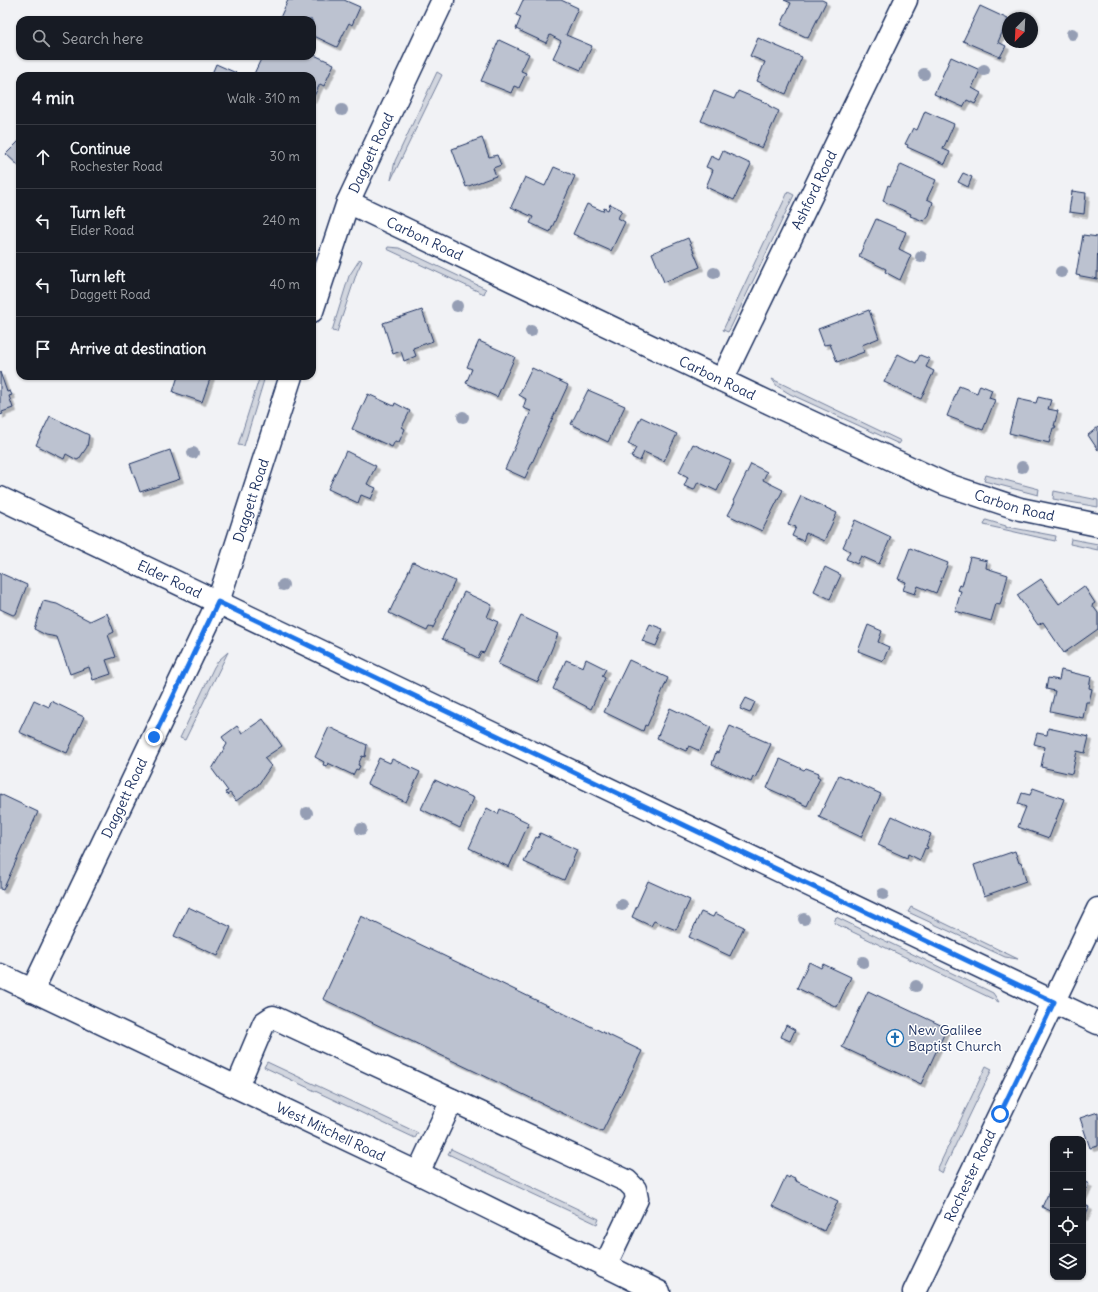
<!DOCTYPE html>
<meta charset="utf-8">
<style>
:root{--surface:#171b24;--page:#242831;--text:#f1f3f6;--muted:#9ea1a6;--line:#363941}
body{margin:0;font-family:Delius,sans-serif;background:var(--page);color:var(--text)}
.controls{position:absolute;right:12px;bottom:12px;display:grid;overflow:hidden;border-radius:8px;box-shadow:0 1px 3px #0004}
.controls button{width:36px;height:36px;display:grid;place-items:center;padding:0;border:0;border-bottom:1px solid var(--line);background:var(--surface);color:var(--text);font:20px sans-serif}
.compass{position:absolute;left:1002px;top:12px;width:36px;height:36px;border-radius:50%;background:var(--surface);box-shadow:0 1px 3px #0004;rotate:204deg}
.stop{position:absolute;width:12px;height:12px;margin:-9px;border:3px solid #1a73e8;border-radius:50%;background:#fff}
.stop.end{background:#1a73e8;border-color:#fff;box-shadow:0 1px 4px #0008}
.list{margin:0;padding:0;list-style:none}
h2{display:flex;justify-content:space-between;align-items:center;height:52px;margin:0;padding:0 16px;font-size:17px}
h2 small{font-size:13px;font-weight:400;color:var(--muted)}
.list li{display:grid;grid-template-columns:26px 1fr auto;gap:12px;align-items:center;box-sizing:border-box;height:64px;padding:0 16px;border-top:1px solid var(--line)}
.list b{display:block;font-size:15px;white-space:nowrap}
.list p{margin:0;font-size:13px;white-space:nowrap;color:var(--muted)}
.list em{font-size:13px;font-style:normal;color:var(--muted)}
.icon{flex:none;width:22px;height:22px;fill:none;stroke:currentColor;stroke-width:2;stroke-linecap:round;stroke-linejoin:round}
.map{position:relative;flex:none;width:1098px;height:1292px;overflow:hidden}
.search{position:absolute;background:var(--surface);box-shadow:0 1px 3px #0004;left:16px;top:16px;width:300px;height:44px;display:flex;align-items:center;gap:10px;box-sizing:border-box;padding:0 14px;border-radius:12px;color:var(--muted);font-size:15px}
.panel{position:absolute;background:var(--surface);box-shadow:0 1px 3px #0004;left:16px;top:72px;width:300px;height:308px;border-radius:12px}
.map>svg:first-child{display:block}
</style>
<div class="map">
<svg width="1098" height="1292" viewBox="0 0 1098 1292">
<defs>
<filter id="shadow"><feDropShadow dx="3.5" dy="3.5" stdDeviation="0" flood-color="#0004"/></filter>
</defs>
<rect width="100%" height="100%" fill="#f1f2f5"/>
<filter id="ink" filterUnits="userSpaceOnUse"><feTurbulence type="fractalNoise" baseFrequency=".025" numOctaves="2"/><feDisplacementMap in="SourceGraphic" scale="8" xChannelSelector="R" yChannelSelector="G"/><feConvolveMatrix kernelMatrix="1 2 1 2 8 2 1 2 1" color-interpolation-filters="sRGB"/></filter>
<g filter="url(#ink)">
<!-- green -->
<path fill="#d2d6df" stroke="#76829e" d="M437 72 442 75 391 180 395 161Z
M788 192 794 195 731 327 728 332 723 330Z
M388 247 399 248 486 289 484 294 387 249Z
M360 259 362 261 357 272 337 332 332 331 349 276Z
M259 379 264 380 244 446 238 445Z
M772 379 901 441 899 444 790 394 777 386Z
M986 475 1039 489 1038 495 984 481Z
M1054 491 1098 500V507L1053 499Z
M986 520 1006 526V528L1008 527 1056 536 1055 541 984 525Z
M1071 539 1098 544V550L1070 544Z
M228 652 185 740 180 738 214 667 218 661Z
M911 907 1018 959 1005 957 908 912Z
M836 917 987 990 993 993 999 1002 834 923Z
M267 1062 418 1133 415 1138 264 1067Z
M986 1066 992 1069 942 1173 937 1170Z
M451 1149 599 1219 597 1224 448 1154Z"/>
<!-- building -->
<path fill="#bcc2d0" stroke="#1b2f5e" filter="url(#shadow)" d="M288 0H344L360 7 352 25 349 23 337 47 312 35V20H279Z
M523 0H561L578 8 566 35 592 46 581 70 553 58 561 41 550 35 546 43 516 29 521 17 516 15Z
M784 0H822L826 2 808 38 781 25 791 3Z
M980 6 1008 19 998 42 1006 46 1000 57 963 41Z
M758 38 802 57 786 94 757 81 765 62 750 56Z
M499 40 529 54 521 71 526 73 519 88 514 86 511 93 481 81Z
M312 54 334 64 324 86 320 84 312 100V76H253L261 59 260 56H312Z
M951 57 980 70 972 88 981 93 975 104 967 100 963 107 934 94Z
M216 64 243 76H211Z
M714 91 734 99 738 91 767 103 769 106 779 111 762 148 701 121Z
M925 111 954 124 943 149 950 152 945 164 907 147 908 145 905 144 913 128 917 130Z
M482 138 489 157 497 155 501 165 493 168 496 176 466 187 452 149Z
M20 140V167L6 154Z
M723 151 751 164 734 200 706 187 713 170 706 167 711 156 719 160Z
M901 164 936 180 927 199 933 202 929 215 924 221 910 216 911 214 883 201 888 185 890 186Z
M554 167 575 176 550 232 530 223 533 217 511 207 525 177 545 186Z
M963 173 972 177 968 187 958 182Z
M1072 191 1086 193 1084 214 1069 212Z
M587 204 603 211 604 208 608 210 610 204 622 210 618 218 625 222 611 251 573 234Z
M876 219 906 232 899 249 911 255 900 280 885 272 886 269 859 256Z
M1083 235 1098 237 1097 279 1076 275Z
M688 238 700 267 664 282 652 253Z
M422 310 433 341 413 348 416 356 404 361 401 351 393 354 383 323Z
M869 310 879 338 862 345 864 352 837 362 830 344 824 345 818 329Z
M479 341 515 357 497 397 466 383 472 369 467 367Z
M898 354 916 363 920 355 930 359 926 367 934 371 921 399 884 382Z
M532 368 568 385 525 478 505 469 531 411 523 408 526 399 519 395Z
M0 372 7 392 10 391 12 395 9 396 13 408 2 412 3 414 0 415Z
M178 376H211L202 402 173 392Z
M980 385 992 390 989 398 995 400 983 430 947 416 959 386 977 393Z
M588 390 625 406 608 442 571 424Z
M368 394 394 406 395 403 410 411 402 427 405 429 399 442 395 441 392 447 352 429Z
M1038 397 1051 400 1048 409 1058 411 1054 426H1056L1055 428H1053L1049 443 1009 433 1018 399 1036 403Z
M50 416 89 435 87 447 79 459 77 460 66 454 64 459 36 445Z
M641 417 677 434 664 461 644 452 640 461 631 457 636 448 628 444Z
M1098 427V450L1088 435Z
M693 444 731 461 717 491 698 482 694 490 684 486 688 477 679 472Z
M170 450 180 479 140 492 130 464Z
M346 451 376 466 367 484 376 488 371 499 361 495 358 503 328 489Z
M751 464 767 472 763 480 783 490 762 531 728 515 735 502 733 501Z
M801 496 837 513 824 541 806 533 803 541 792 536 796 527 788 524Z
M855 520 891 537 879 564 861 556 857 564 846 559 850 551 843 547Z
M910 548 948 563 936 593 918 586 915 594 903 590 906 582 898 579Z
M970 557 987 561 986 568 1008 575 1000 605 996 604 991 621 955 611 961 591 957 590 959 585 962 586Z
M413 562 455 581 433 628 429 627 427 631 389 613Z
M825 567 841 575 830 599 814 591Z
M0 573 27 585 16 614 13 615 0 609Z
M1041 579 1059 604 1084 586 1095 603 1092 605 1098 613V629L1064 653 1043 622 1038 625 1017 595Z
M464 592 492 605 487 617 498 622 484 653 481 652 478 658 464 651 465 649 442 639Z
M43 601 57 604 90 621 107 613 114 632 108 635 116 657 106 660 111 674 93 680 89 667 70 674 57 637 46 635 34 629Z
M521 616 558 634 538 682 498 664Z
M650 624 663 629 656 646 642 641Z
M868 625 882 631 878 642 889 647 883 661 858 651Z
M586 659 606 669 602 676 605 678 591 709 553 689 566 660 583 667Z
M629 660 668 678 647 726 645 725 643 731 604 712Z
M1061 670 1091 677 1089 688 1092 689 1089 702H1086L1083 718 1050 711 1055 691 1046 689 1048 678 1059 680Z
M746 698 755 702 750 713 740 709Z
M34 700 49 707 51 701 84 717 67 753 19 732Z
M670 708 711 727 700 751 689 746 686 751 657 738Z
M263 719 282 746 264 758 271 766 258 785 236 801 230 793 227 795 225 792 228 791 212 769 227 744 222 737 237 726 242 733Z
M730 726 771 744 755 778 753 777 751 782 712 764 716 752 718 753Z
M329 727 367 745 365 757 362 756 358 765 360 766 358 770 356 769 353 775 328 763 327 766 323 765 324 762 315 757Z
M1048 728 1089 737 1085 753 1077 751 1072 774 1041 767 1045 747 1034 744 1037 733 1047 735Z
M379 758 390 763 392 759 420 772 406 802 367 784Z
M780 759 804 770 806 768 819 773 817 776 820 778 807 806 767 788Z
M839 775 881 794 861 837 819 817Z
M435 780 474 798 460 828 421 809Z
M1033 788 1064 799 1049 838 1018 827 1026 807 1018 804 1022 793 1030 795Z
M0 794 38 812 3 890 0 889Z
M487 808 498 814 500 809 529 823 509 867 469 848Z
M892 816 931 834 926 846 928 847 927 849 925 848 920 860 908 854 907 858 878 845Z
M540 833 577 850 564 880 524 862 536 837 538 838Z
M1015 851 1019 863 1021 862 1022 865 1026 881 984 896 974 865Z
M648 881 690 900 676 930 654 921 651 926 632 917Z
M188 907 231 927 218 956 174 936Z
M701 912 713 917 715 913 744 927 730 956 689 937Z
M361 916 642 1051 602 1132 323 999Z
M809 962 821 968 823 964 851 977 837 1007 797 988Z
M868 991 947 1028 921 1084 842 1047Z
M786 1025 795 1030 790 1041 781 1037Z
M1098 1112V1146L1090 1148 1080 1118Z
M786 1176 789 1178 790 1176 795 1178 794 1180H797L796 1181 838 1201 824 1231 772 1206Z
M1083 1181 1089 1184 1083 1196Z
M1053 1183V1212L1042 1207Z
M1083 1204 1089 1207 1084 1218 1083 1217Z"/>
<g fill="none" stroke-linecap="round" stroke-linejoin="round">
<!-- minor casing -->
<g stroke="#1b2f5e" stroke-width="25">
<g id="minor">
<path id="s1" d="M348 202 772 404 945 484 1020 509 1098 525"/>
<path id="s2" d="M312 311 348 202 443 0"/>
<path id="s3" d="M722 380 906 0"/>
<path id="s4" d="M0 498 1098 1023"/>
<path id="s5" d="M32 991 218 602 291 376"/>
<path d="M237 1087 264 1023 273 1017 627 1181 635 1189 637 1199 605 1266"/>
<path d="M418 1173 452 1100"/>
<path id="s6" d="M914 1292 1098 909"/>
</g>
</g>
<!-- major casing -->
<g stroke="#1b2f5e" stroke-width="25">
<g id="major">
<path id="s7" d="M0 975 418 1173 659 1292"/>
</g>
</g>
<!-- minor -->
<use href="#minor" stroke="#fff" stroke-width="22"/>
<!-- major -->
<use href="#major" stroke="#fff" stroke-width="22"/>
</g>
<!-- trees -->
<g fill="#959eb4">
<circle cx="1072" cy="34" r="6"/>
<circle cx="984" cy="70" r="6"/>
<circle cx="924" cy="74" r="6"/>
<circle cx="342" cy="110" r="6"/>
<circle cx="921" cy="257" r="6"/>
<circle cx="1061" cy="272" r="6"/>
<circle cx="714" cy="273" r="6"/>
<circle cx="457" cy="306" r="6"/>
<circle cx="531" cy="331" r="6"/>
<circle cx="463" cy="417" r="6"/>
<circle cx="193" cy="453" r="6"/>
<circle cx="1022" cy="467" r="6"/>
<circle cx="283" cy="585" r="6"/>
<circle cx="307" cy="813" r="6"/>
<circle cx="361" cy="829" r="6"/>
<circle cx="883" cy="894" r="6"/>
<circle cx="622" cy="905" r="6"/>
<circle cx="804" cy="919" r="6"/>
<circle cx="863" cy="962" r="6"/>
<circle cx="916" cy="986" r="6"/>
</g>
</g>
<g fill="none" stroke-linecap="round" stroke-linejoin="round" filter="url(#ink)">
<!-- route -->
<path stroke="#1a73e8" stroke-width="5" d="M154 737 218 602 1054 1002 1000 1114"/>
</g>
<!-- icons -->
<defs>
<g id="church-ring" transform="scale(0.9)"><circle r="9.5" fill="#fff" stroke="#1f6fb2" stroke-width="1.5"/><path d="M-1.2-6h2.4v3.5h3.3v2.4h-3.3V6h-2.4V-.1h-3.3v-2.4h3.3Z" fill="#1f6fb2"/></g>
</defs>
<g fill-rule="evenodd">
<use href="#church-ring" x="895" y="1038"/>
</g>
<g text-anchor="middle" stroke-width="3" stroke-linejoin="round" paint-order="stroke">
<!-- street labels -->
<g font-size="14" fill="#1b2f5e" stroke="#fff">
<text dy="5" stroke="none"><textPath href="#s2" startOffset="169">Daggett Road</textPath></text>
<text dy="5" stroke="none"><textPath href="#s3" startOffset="211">Ashford Road</textPath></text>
<text dy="5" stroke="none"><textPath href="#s1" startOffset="85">Carbon Road</textPath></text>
<text dy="5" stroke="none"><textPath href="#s1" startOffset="409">Carbon Road</textPath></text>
<text dy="5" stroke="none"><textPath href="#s5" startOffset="538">Daggett Road</textPath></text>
<text dy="5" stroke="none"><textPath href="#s1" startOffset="733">Carbon Road</textPath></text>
<text dy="5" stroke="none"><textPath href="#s4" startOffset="188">Elder Road</textPath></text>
<text dy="5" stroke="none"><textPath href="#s5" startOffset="214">Daggett Road</textPath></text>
<text dy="5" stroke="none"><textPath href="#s7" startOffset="366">West Mitchell Road</textPath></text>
<text dy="5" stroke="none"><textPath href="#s6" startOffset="129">Rochester Road</textPath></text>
</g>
<!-- poi labels -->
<g font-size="14" fill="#1b2f5e" stroke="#fff" text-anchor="start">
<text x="908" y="1035">New Galilee<tspan x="908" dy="16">Baptist Church</tspan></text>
</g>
</g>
</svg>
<div class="controls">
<button>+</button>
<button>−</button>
<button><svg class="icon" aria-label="locate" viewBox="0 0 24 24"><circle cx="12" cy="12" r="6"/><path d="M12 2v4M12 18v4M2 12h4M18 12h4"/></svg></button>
<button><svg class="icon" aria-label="layers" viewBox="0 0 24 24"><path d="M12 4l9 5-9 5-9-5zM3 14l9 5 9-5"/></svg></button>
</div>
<svg class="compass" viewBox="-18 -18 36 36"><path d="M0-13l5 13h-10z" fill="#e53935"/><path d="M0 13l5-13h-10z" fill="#9ea1a6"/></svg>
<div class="stop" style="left:1000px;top:1114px"></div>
<div class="stop end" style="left:154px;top:737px"></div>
<div class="search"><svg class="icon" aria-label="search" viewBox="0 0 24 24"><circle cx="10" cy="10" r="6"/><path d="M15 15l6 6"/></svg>Search here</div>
<section class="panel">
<h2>4 min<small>Walk · 310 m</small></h2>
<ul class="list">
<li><svg class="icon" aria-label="ahead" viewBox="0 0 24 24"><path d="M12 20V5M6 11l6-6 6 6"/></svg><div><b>Continue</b><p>Rochester Road</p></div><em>30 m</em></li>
<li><svg class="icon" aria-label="left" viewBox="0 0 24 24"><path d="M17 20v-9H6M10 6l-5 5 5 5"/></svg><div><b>Turn left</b><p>Elder Road</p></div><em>240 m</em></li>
<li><svg class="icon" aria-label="left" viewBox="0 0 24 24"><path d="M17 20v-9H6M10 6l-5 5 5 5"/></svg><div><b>Turn left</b><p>Daggett Road</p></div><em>40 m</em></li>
<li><svg class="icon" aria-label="arrive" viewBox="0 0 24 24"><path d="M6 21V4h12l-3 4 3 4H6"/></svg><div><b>Arrive at destination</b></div></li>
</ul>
</section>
</div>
